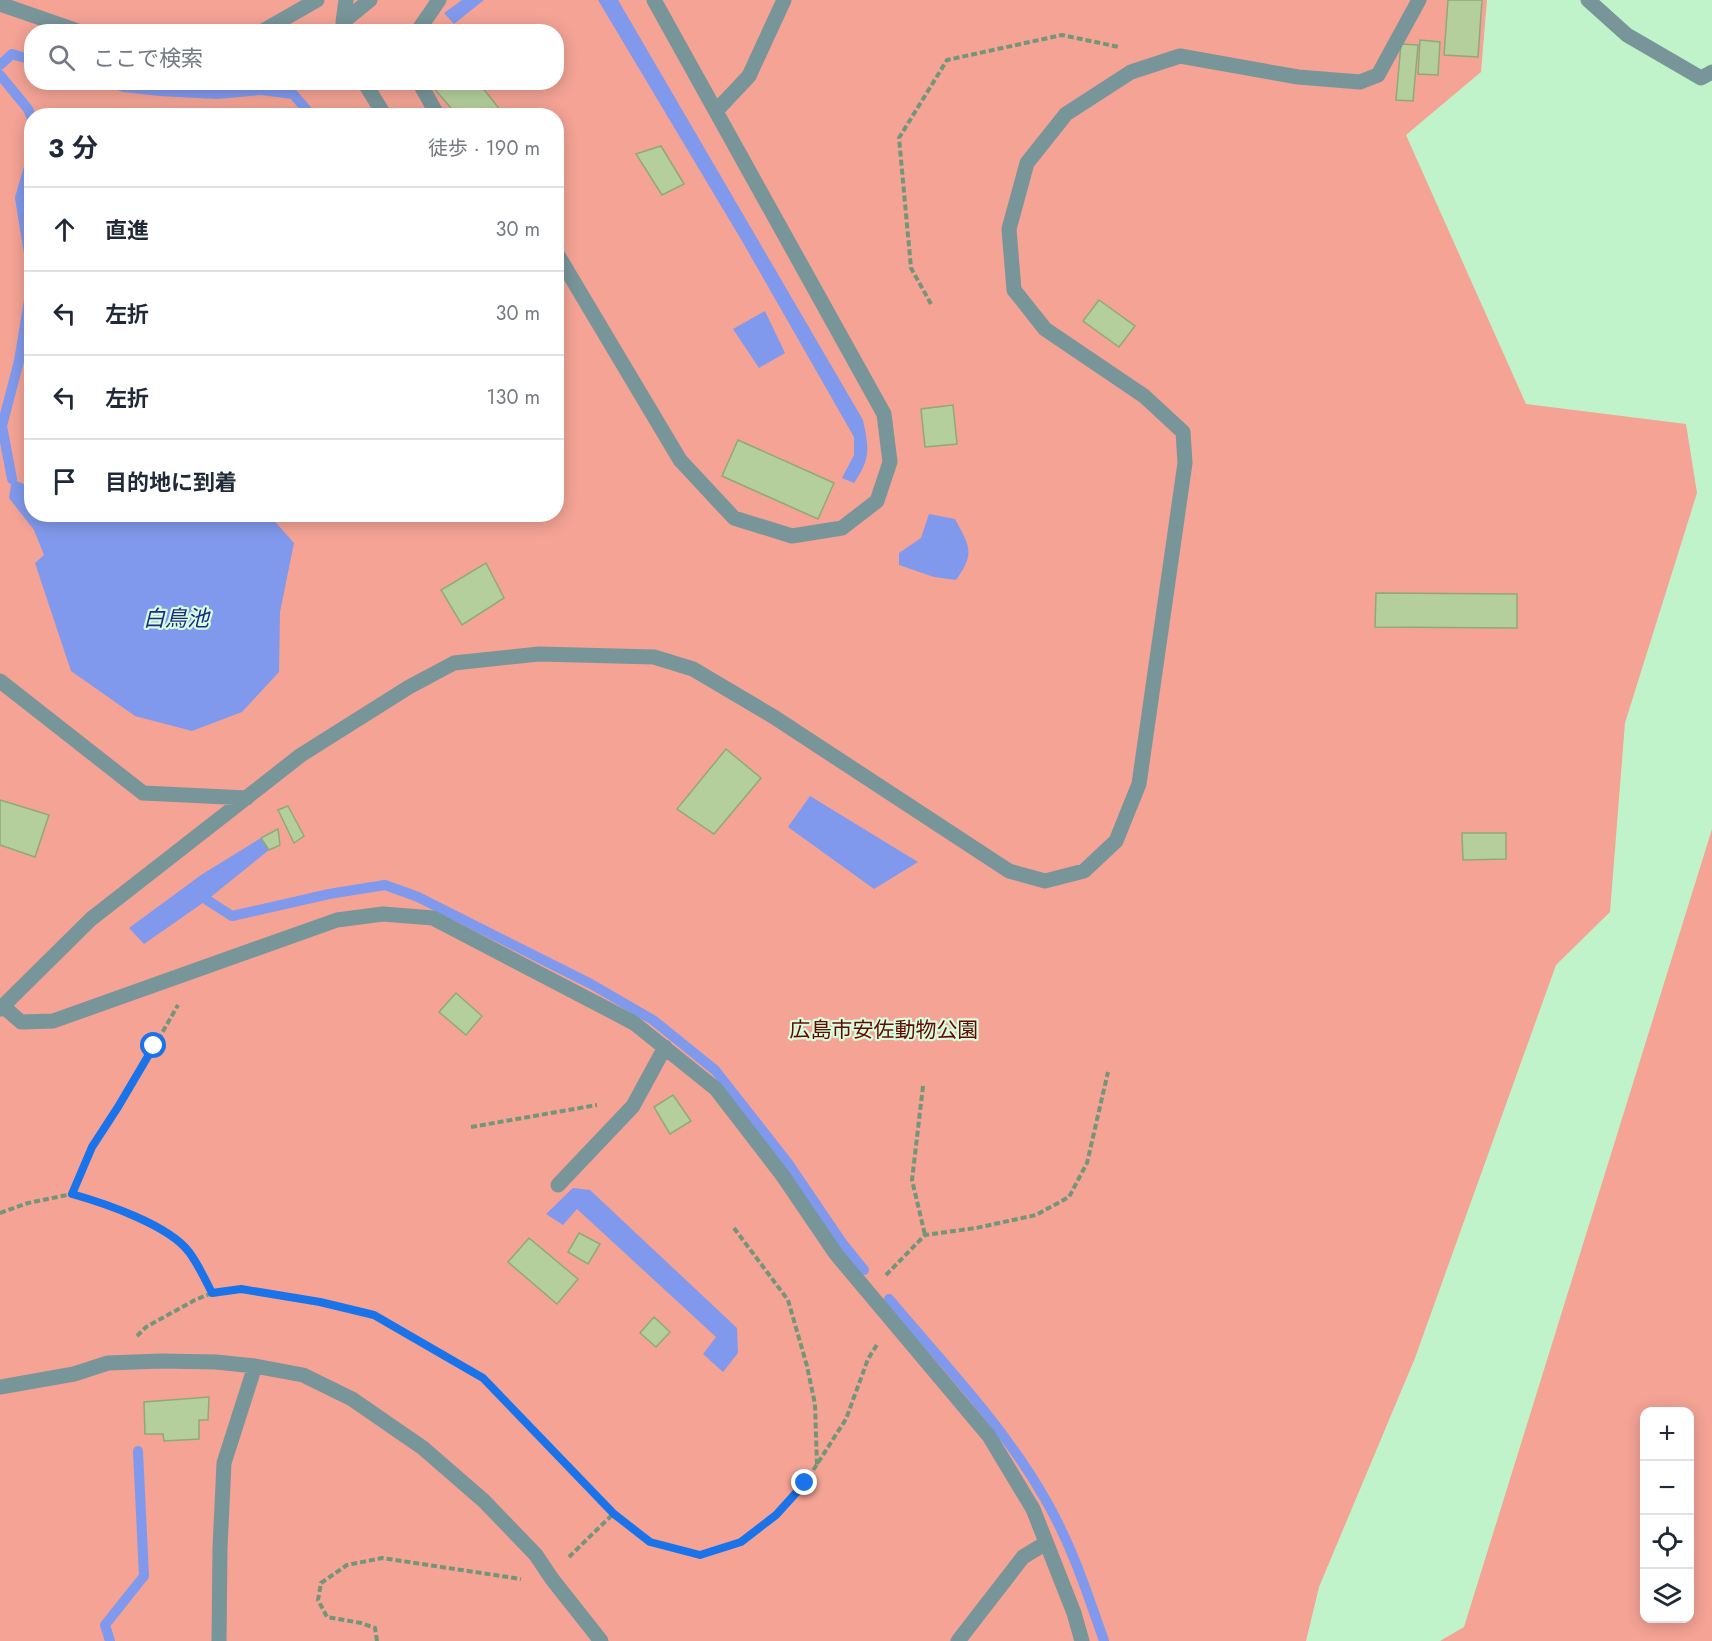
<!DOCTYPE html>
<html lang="ja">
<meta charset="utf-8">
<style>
:root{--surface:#fff;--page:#f2f2f3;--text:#1f2937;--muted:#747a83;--line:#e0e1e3}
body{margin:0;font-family:Jost,"Noto Sans JP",sans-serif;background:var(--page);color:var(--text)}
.controls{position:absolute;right:18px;bottom:18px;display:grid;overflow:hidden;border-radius:12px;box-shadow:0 3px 15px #0003}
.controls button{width:54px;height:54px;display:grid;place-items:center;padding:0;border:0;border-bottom:2px solid var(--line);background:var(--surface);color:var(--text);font:30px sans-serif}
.stop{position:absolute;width:18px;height:18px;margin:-14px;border:4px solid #1a73e8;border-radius:50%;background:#fff}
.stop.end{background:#1a73e8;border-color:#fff;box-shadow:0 2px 6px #0008}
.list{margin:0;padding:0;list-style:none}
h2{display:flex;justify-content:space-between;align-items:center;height:78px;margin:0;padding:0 24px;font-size:26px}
h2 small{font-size:20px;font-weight:400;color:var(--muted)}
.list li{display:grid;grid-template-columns:39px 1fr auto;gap:18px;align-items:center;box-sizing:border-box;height:84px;padding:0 24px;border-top:2px solid var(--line)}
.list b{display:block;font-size:22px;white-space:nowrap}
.list em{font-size:20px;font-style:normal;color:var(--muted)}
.icon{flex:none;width:33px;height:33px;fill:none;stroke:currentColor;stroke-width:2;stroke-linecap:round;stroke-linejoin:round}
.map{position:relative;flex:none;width:1712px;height:1641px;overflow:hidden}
.search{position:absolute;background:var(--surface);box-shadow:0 3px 15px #0003;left:24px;top:24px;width:540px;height:66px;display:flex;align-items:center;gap:15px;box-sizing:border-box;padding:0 21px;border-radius:24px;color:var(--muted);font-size:22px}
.panel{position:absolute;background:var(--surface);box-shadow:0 3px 15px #0003;left:24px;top:108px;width:540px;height:414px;border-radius:24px}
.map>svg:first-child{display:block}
</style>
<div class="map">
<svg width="1712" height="1641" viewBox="0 0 1712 1641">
<rect width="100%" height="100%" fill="#c1f3ca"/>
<!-- green -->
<path fill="#f4a395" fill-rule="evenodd" d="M0 0H1487L1481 72 1406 135 1526 404 1686 424 1697 493 1625 723 1610 912 1556 965 1415 1358 1319 1587 1306 1641H0ZM32 32H556V82H32ZM32 116H556V514H32Z
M1712 829V1641H1440L1464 1627ZM1644 1412H1690V1618H1644Z"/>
<!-- water -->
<path fill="#8199ec" d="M462 0H484L454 24 444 13Z
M598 0H618L863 420C869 449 871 458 854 483L842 478 854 455V437L742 241Z
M765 311 785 353 759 368 733 329Z
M12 479 31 487 32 514 269 515 294 543 280 612 279 672 242 712 192 731 135 716 71 671 35 563 44 555 34 530 9 498Z
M929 514 955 519C969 545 976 553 956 580L934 577 899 565V553L921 538Z
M810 796 918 862 874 889 788 827Z
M261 838 269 850 207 900 144 944 129 928 201 875Z
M573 1188 590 1190 737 1328 738 1353 723 1372 703 1354 716 1337 577 1209 563 1225 546 1214Z"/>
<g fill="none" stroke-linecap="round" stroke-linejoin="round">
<!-- stream -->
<path stroke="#8199ec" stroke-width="10" d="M0 65 12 54 32 60
M0 75 28 109 32 119
M109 82 124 87 160 91 217 94 261 90 293 94 312 116
M32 157 20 198 32 272
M12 479 2 426 19 361 32 282
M207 900 232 916 329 894 385 885 418 897 591 984 653 1020 715 1070 788 1163 843 1244 864 1270
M889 1299C943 1363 1002 1424 1044 1497 1071 1543 1087 1592 1104 1641
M110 1641 105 1625 144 1576 138 1451"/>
</g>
<!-- building -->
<path fill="#b4cf9c" stroke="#8fa978" stroke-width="1.5" d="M1448 0H1482L1478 57 1444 55Z
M1420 40 1440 42 1438 75 1418 74Z
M1401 44 1418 45 1413 101 1396 100Z
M436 82H478L505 116H458L432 86Z
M661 146 684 184 662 195 636 154Z
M1099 300 1135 326 1119 347 1083 321Z
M953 405 957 444 925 447 921 409Z
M738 440 834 483 818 519 722 476Z
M486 563 504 598 462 625 441 590Z
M1376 593 1517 594V628L1375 627Z
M726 749 761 778 714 834 677 809Z
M0 800 49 815 35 857 0 845Z
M288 806 304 836 294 843 278 810Z
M278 829 280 845 269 850 261 838Z
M1462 833H1506V859L1463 860Z
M456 993 482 1016 466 1035 439 1012Z
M673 1095 691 1121 670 1134 654 1107Z
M579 1233 600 1244 588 1264 568 1252Z
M529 1238 578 1279 557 1304 508 1262Z
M654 1317 670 1332 656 1347 640 1333Z
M209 1397 208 1420H199V1439L164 1441 163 1434H145L144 1402Z"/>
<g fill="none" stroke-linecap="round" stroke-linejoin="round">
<!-- path -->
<path stroke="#729679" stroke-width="4" stroke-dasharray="6 3" stroke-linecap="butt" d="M931 304 911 268 899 138 947 60 1062 35 1119 47
M923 1086 912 1180 925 1235
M471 1127 597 1105
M72 1194C104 1203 169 1225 189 1252 198 1264 205 1280 212 1293
M0 1213 28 1203 72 1194 92 1147 119 1108 178 1005
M734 1228 788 1300 807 1366 815 1404 817 1465
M886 1275 925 1235 976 1228 1036 1215 1069 1197 1087 1163 1108 1072
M137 1336 146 1327 195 1300 212 1293 241 1289 320 1302 374 1315 483 1378 613 1514 649 1542 700 1555 741 1542 776 1515 805 1483 846 1419 868 1359 878 1343
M569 1557 613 1514
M377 1641 375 1628 361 1623 327 1617 318 1600 321 1583 347 1565 382 1558 521 1579"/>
<!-- service -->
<path stroke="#78959a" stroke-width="15" d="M1588 0 1627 35 1701 78 1712 72"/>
<!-- pedestrian -->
<path stroke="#78959a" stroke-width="15" d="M0 4 81 32
M343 22 370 0
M344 27 343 22 346 0
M261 32 317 0
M417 32 439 0
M364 82 385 116
M419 82 438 116
M716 111 749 76 784 0
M556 252 680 460 734 518 792 536 842 528 877 501 890 462 884 414 654 0
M0 681 143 793 247 798
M4 1007 21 1022 53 1021 337 920 383 914 433 918 634 1023 716 1089 783 1176 836 1254 989 1436 1033 1509 1074 1613 1082 1641
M0 1009 91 919 301 755 409 687 454 663 539 654 654 657 693 669 774 717 1009 871 1045 881 1084 871 1116 841 1139 784 1185 463 1183 432 1144 396 1045 329 1014 290 1009 229 1027 163 1066 114 1131 72 1180 56 1298 77 1360 82 1378 75 1419 0
M558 1185 633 1106 665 1047
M0 1387 74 1374 108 1363 161 1361 216 1362 255 1366 303 1375 352 1399 423 1448 484 1501 536 1555 552 1579 601 1641
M219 1641 220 1548 224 1463 255 1366
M958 1641 1023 1557 1046 1543"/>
</g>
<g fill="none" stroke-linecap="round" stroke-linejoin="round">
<!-- route -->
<path stroke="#1a73e8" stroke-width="8" d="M154 1046 118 1107 92 1147 72 1194C104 1203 169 1225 189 1252 198 1264 205 1279 212 1293L241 1289 320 1302 374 1315 483 1378 614 1514 650 1542 700 1555 741 1542 776 1515 805 1483"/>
</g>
<g text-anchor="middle" stroke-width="4.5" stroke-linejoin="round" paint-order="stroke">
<!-- park labels -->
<g font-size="21" fill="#640802" stroke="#d6fddd">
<text x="884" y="1037">広島市安佐動物公園</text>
</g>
<!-- water labels -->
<g font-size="22" font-style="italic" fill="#1f2a88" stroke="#d6fddd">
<text x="176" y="626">白鳥池</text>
</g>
</g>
</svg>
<div class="controls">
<button>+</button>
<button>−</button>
<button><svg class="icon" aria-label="locate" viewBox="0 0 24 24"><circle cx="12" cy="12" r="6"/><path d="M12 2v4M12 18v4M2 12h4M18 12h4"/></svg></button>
<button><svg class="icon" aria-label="layers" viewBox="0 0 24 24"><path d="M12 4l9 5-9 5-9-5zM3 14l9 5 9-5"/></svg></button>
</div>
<div class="stop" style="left:154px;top:1046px"></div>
<div class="stop end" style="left:805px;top:1483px"></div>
<div class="search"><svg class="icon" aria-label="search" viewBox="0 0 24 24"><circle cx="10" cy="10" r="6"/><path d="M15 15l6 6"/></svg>ここで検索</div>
<section class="panel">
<h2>3 分<small>徒歩 · 190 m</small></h2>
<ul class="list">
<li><svg class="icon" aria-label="ahead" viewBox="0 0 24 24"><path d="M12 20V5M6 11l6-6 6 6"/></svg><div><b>直進</b></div><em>30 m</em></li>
<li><svg class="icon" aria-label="left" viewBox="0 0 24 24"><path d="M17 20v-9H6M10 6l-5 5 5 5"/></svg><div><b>左折</b></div><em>30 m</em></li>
<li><svg class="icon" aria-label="left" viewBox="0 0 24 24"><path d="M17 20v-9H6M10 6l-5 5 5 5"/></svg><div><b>左折</b></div><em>130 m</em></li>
<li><svg class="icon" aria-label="arrive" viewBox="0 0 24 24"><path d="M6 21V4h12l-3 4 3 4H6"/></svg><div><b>目的地に到着</b></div></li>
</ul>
</section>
</div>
